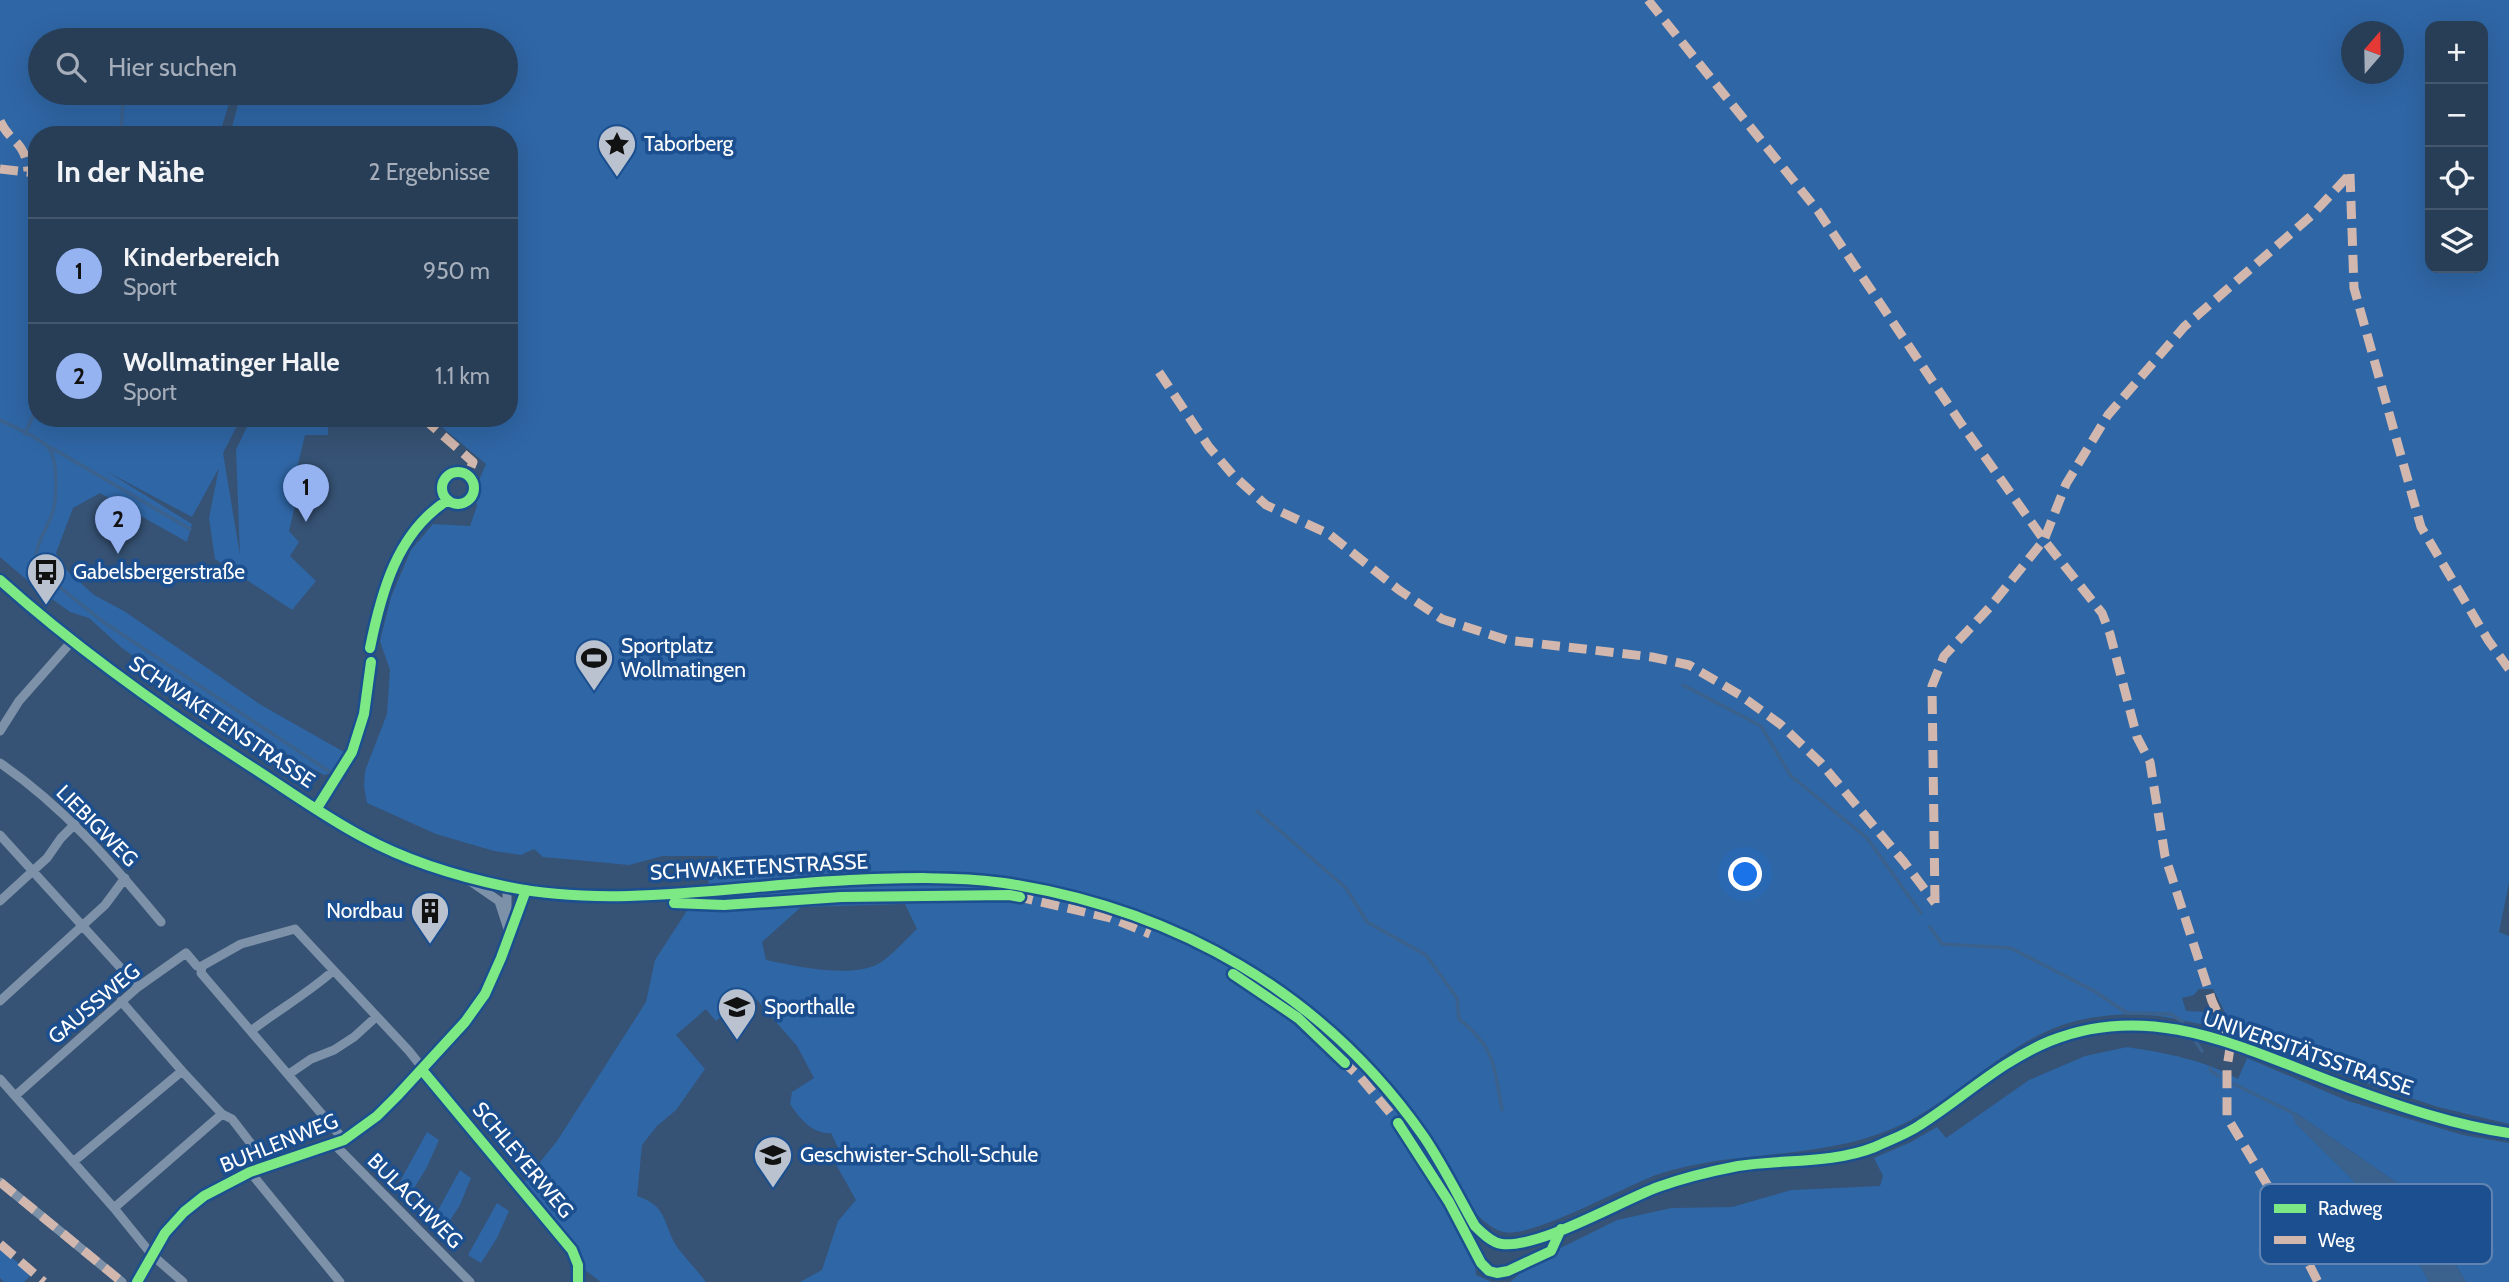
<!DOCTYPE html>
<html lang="de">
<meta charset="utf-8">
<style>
:root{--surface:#283e57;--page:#30455d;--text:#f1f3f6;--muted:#a5aeba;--line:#44576d;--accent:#95b2f1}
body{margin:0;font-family:Cabin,sans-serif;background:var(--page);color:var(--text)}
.controls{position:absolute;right:21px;top:21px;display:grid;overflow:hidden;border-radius:14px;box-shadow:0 7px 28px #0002}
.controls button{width:63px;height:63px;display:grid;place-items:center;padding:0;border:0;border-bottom:2px solid var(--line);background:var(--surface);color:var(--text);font:35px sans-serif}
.compass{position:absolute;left:2341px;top:21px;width:63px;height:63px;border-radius:50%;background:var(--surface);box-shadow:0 7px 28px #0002;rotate:20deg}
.you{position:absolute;left:1746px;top:875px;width:24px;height:24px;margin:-18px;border:5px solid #fff;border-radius:50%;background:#1a73e8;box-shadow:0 0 0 10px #1a73e833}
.badge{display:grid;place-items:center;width:46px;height:46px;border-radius:50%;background:var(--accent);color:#111;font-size:23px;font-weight:700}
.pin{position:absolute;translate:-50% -58px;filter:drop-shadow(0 2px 4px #0008)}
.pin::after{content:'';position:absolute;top:37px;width:24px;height:21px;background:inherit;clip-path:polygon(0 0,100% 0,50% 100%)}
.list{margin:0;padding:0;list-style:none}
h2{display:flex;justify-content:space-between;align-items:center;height:91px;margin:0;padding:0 28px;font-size:30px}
h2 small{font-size:23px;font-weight:400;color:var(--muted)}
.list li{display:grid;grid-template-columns:46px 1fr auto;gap:21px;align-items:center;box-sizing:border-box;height:105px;padding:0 28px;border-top:2px solid var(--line)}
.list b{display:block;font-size:26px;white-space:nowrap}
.list p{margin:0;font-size:23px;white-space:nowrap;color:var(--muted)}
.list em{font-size:23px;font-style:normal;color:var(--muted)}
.icon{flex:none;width:38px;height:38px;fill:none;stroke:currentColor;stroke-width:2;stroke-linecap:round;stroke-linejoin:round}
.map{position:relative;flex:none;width:2509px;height:1282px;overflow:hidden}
.search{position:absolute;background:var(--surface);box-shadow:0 7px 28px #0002;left:28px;top:28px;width:490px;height:77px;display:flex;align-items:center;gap:18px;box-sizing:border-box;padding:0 24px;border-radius:38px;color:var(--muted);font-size:26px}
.panel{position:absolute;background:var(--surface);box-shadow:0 7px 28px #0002;left:28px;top:126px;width:490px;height:301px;border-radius:28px}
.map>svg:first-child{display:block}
</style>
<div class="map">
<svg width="2509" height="1282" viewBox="0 0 2509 1282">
<rect width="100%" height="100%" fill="#365274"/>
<!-- green -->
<path fill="#2f66a5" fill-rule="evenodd" d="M0 0H2509V883L2499 932 2509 936V1124L2438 1107 2345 1076 2242 1035C2228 1025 2222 1004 2213 989H2199L2194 995 2182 998 2186 1011 2209 1012 2218 1021 2217 1026C2199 1025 2183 1020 2165 1017 2135 1012 2105 1014 2076 1021 2005 1039 1959 1100 1894 1128 1818 1161 1733 1149 1656 1175 1626 1186 1528 1240 1503 1232 1467 1221 1445 1163 1428 1132L1408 1135 1473 1239 1476 1275 1492 1282H800L822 1270 838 1221 856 1200 834 1161 838 1148 831 1133C812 1134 800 1119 790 1104L792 1092 814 1078 797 1046 750 992 716 1021 706 1009 676 1035 705 1069 676 1110 657 1126 642 1145 637 1196C669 1207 662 1223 677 1247 686 1259 697 1270 706 1282H601L578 1265 520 1187 557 1141 646 1002 655 960 692 903H707L709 877 718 856H663L629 865 543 857 534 849 521 855 494 851 436 834 367 803 364 787 365 771 387 714 390 670 380 641 391 597 411 550 433 524 470 526 477 506 475 489 486 464 431 418H509V135H230L241 93H506V40H40V93H123V99L137 102 162 93H230L228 107 219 135H37V174H29L37 176V418H241L223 453 240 555 236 450 251 418H323L328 428V435H305L294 481 297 497 289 531 299 542 290 556 316 581 292 610 215 559 209 518 219 468 192 517 106 471 192 524 187 542 100 493 73 508 56 553 62 566 94 595 124 611 261 705 344 752 335 772 324 775 213 713 122 648 89 618 70 612 34 586 0 557ZM2430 26H2483V268H2430ZM2352 32H2394V74H2352ZM905 904 917 929C907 938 888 960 876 965 845 978 797 966 766 960L762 942 801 907Z
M2127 1047C2166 1053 2204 1060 2238 1079L2247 1058 2348 1101 2463 1135 2509 1143V1282H2466L2435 1231 2417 1212 2397 1183 2296 1113 2291 1112 2365 1193 2390 1217 2410 1246 2429 1282H1510L1534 1261 1617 1220 1671 1208 1732 1207 1791 1190 1880 1186 1883 1176 1874 1158 1911 1142 1937 1127 1946 1138 2029 1080 2085 1056Z
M427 1132 439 1140 427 1167 411 1193 398 1185Z
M460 1170 471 1178 460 1205 443 1231 431 1223Z
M497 1203 509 1211 497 1238 481 1263 468 1255Z
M0 1248 32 1274 24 1282H4L0 1278Z"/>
<!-- water -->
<path fill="#3b618d" d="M2291 1112 2296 1113 2397 1183 2417 1212 2435 1231 2466 1282H2429L2410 1246 2390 1217 2296 1124Z"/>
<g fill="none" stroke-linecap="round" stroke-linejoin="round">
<!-- stream -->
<path stroke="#3b618d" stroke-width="3.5" d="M153 40 154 33
M121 135 123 99 127 93
M0 420C12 426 40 438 48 447 59 460 57 503 51 517 44 534 38 539 36 558L52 581 102 621 330 772
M25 434 37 407
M50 447 190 529
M1683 685 1761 726 1791 776 1867 838 1921 913
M1257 811 1346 888 1367 922 1426 955 1457 998 1459 1019C1496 1048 1494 1067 1502 1110
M1930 927 1942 944 2011 948 2094 991 2127 1013 2171 1014 2183 1022
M2196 1042 2202 1051
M2210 1068 2211 1071 2219 1076
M2234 1084 2291 1112"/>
<!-- minor -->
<path stroke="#7d92a8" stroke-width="9" d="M0 580C77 649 160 708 247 764 285 788 323 816 363 837 407 861 460 877 508 887 614 909 742 885 850 880 901 878 953 876 1004 883 1175 909 1324 993 1424 1137 1443 1165 1458 1196 1475 1226 1482 1233 1492 1243 1502 1244 1541 1248 1618 1202 1658 1187 1683 1178 1712 1171 1738 1166 1783 1159 1832 1164 1875 1147 1890 1140 1907 1134 1920 1125 1964 1097 2001 1061 2050 1041 2156 998 2252 1053 2349 1088 2401 1107 2454 1125 2509 1133
M0 731 19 701 72 641
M0 763C63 806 112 863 161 922
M0 835 138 987
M470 881 499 901 508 929
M507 887V919
M0 901 47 858 61 838 75 824
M0 1001 105 905 125 878
M121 1001 182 1071 222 1114 232 1119 262 1158 266 1166
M251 1031C278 1010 307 994 333 971
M289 1074 311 1059 334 1050 354 1037 376 1017
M0 1079 114 1208 152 1255 183 1282
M15 1096 138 987 186 953 197 966
M344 1140 201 973 202 966 241 944 295 929 409 1051 478 1138 572 1250 578 1265V1282
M334 1144 470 1282
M73 1162 182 1071
M250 1172 340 1282
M0 1182 122 1282
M114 1208 222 1114
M137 1282 165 1233 184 1212 204 1196 250 1172 344 1140 377 1116 397 1096 465 1022 485 994 501 958 526 890"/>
<!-- quiet -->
<path stroke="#d1b7ad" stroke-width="9" stroke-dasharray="18 9" stroke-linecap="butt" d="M1648 0 1818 211 1960 422 2044 540 2102 613 2110 634 2137 737 2150 762 2165 856 2212 1001 2231 1042 2227 1067V1117L2277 1201 2318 1282
M0 121C11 144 25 140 28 171
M0 169 37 173
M2350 174 2354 288 2421 527 2488 640 2509 669
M1159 372 1209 447 1233 475 1266 505 1329 534 1399 590 1442 619 1507 640 1652 657 1689 665 1740 695 1780 724 1820 762 1904 862 1935 903
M423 418 473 462 468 474
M1015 896 1111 918 1150 934
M1935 903 1932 686 1944 656 1990 607 2044 540 2066 484 2108 415 2184 327 2311 216 2350 174
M1341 1060 1360 1077 1402 1127
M0 1182 122 1282
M0 1244 44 1282"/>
<!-- cycleway casing -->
<g stroke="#1b4f8f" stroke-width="15">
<path id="cycleway" d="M442 488a16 16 0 1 1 32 0a16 16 0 1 1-32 0Z
M0 580C77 649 160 708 247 764 285 788 323 816 363 837 407 861 460 877 508 887 614 909 742 885 850 880 901 878 953 876 1004 883 1175 909 1324 993 1424 1137 1443 1165 1458 1196 1475 1226 1482 1233 1492 1243 1502 1244 1541 1248 1618 1202 1658 1187 1683 1178 1712 1171 1738 1166 1783 1159 1832 1164 1875 1147 1890 1140 1907 1134 1920 1125 1964 1097 2001 1061 2050 1041 2156 998 2252 1053 2349 1088 2401 1107 2454 1125 2509 1133
M370 648C381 593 397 532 448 500
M317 808 352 752 364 714 371 662
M674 903 724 905 841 897 1009 895 1020 897
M1233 974 1298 1018 1345 1063
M422 1070 572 1250 578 1265V1282
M1398 1123 1449 1202 1481 1263 1489 1271 1497 1273 1508 1271 1551 1251 1561 1229
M137 1282 165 1233 184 1212 204 1196 250 1172 344 1140 377 1116 397 1096 465 1022 485 994 501 958 526 890"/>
</g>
<!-- cycleway -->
<use href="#cycleway" stroke="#7ce984" stroke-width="10"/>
</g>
<!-- icons -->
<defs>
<g id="sight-pin" transform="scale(2.0125)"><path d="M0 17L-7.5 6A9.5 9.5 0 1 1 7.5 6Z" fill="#b9c2ce" stroke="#1b4f8f"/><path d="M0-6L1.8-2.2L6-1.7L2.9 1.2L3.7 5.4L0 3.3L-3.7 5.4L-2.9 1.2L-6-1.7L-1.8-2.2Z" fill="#111"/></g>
<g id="bus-pin" transform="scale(2.0125)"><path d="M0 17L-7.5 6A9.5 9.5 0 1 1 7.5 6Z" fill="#b9c2ce" stroke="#1b4f8f"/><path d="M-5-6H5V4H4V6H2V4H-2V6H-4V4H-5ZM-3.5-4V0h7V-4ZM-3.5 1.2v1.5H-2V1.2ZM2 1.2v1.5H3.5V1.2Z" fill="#111"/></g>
<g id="stadium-pin" transform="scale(2.0125)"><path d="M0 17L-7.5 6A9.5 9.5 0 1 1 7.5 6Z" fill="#b9c2ce" stroke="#1b4f8f"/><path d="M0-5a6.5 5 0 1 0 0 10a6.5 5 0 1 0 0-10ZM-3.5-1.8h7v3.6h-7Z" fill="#111"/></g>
<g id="building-pin" transform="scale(2.0125)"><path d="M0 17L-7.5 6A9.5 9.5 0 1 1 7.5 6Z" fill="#b9c2ce" stroke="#1b4f8f"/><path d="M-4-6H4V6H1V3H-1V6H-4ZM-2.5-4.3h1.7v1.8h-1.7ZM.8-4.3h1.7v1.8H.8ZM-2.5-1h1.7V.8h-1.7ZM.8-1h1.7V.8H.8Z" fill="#111"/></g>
<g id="school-pin" transform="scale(2.0125)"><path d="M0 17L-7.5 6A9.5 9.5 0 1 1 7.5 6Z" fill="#b9c2ce" stroke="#1b4f8f"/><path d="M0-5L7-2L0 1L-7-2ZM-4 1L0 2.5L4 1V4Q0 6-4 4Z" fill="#111"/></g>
</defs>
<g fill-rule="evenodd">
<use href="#sight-pin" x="617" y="144"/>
<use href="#bus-pin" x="46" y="572"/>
<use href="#stadium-pin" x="594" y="658"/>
<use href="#building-pin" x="430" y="911"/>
<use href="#school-pin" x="737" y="1007"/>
<use href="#school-pin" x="773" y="1155"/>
</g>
<g text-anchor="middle" stroke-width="7" stroke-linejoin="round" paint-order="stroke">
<!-- poi labels -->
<g font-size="21" fill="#fff" stroke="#1b4f8f" text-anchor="start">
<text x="644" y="151">Taborberg</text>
<text x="73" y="579">Gabelsbergerstraße</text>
<text x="621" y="653">Sportplatz<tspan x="621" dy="24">Wollmatingen</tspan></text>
<text x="403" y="918" text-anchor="end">Nordbau</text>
<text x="764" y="1014">Sporthalle</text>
<text x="800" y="1162">Geschwister-Scholl-Schule</text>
</g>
<!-- street labels -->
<g font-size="21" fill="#fff" stroke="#1b4f8f">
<text transform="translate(222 722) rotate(34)" y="7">SCHWAKETENSTRASSE</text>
<text transform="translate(97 826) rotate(45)" y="7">LIEBIGWEG</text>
<text transform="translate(759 867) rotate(-3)" y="7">SCHWAKETENSTRASSE</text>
<text transform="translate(94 1004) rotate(-40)" y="7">GAUSSWEG</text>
<text transform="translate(2308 1053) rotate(19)" y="7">UNIVERSITÄTSSTRASSE</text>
<text transform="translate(279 1143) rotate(-22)" y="7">BUHLENWEG</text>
<text transform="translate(523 1160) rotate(50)" y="7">SCHLEYERWEG</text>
<text transform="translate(415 1201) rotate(45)" y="7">BULACHWEG</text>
</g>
</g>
<!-- legend -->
<rect x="2260" y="1184" width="232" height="80" rx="10" fill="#1b4f8f" stroke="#5f84b1" stroke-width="2"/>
<rect x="2274" y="1204" width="32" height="9" fill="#7ce984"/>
<rect x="2274" y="1236" width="32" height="8" fill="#d1b7ad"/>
<g font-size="19" fill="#fff">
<text x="2318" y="1215">Radweg</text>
<text x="2318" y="1247">Weg</text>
</g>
</svg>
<div class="controls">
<button>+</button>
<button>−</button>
<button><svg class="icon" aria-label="locate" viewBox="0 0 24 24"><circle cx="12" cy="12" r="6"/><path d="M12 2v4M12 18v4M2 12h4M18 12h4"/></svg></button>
<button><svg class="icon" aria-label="layers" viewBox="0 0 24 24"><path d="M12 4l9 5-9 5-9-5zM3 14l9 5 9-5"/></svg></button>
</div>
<svg class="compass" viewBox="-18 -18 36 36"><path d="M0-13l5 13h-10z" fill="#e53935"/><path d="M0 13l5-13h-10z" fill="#a5aeba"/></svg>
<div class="you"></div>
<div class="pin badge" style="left:306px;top:522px">1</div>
<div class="pin badge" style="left:118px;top:554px">2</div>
<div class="search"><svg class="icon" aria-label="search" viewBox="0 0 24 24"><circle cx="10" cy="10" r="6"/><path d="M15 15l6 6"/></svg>Hier suchen</div>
<section class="panel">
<h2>In der Nähe<small>2 Ergebnisse</small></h2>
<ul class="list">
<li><span class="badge">1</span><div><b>Kinderbereich</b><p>Sport</p></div><em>950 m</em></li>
<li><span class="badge">2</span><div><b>Wollmatinger Halle</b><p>Sport</p></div><em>1.1 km</em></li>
</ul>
</section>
</div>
